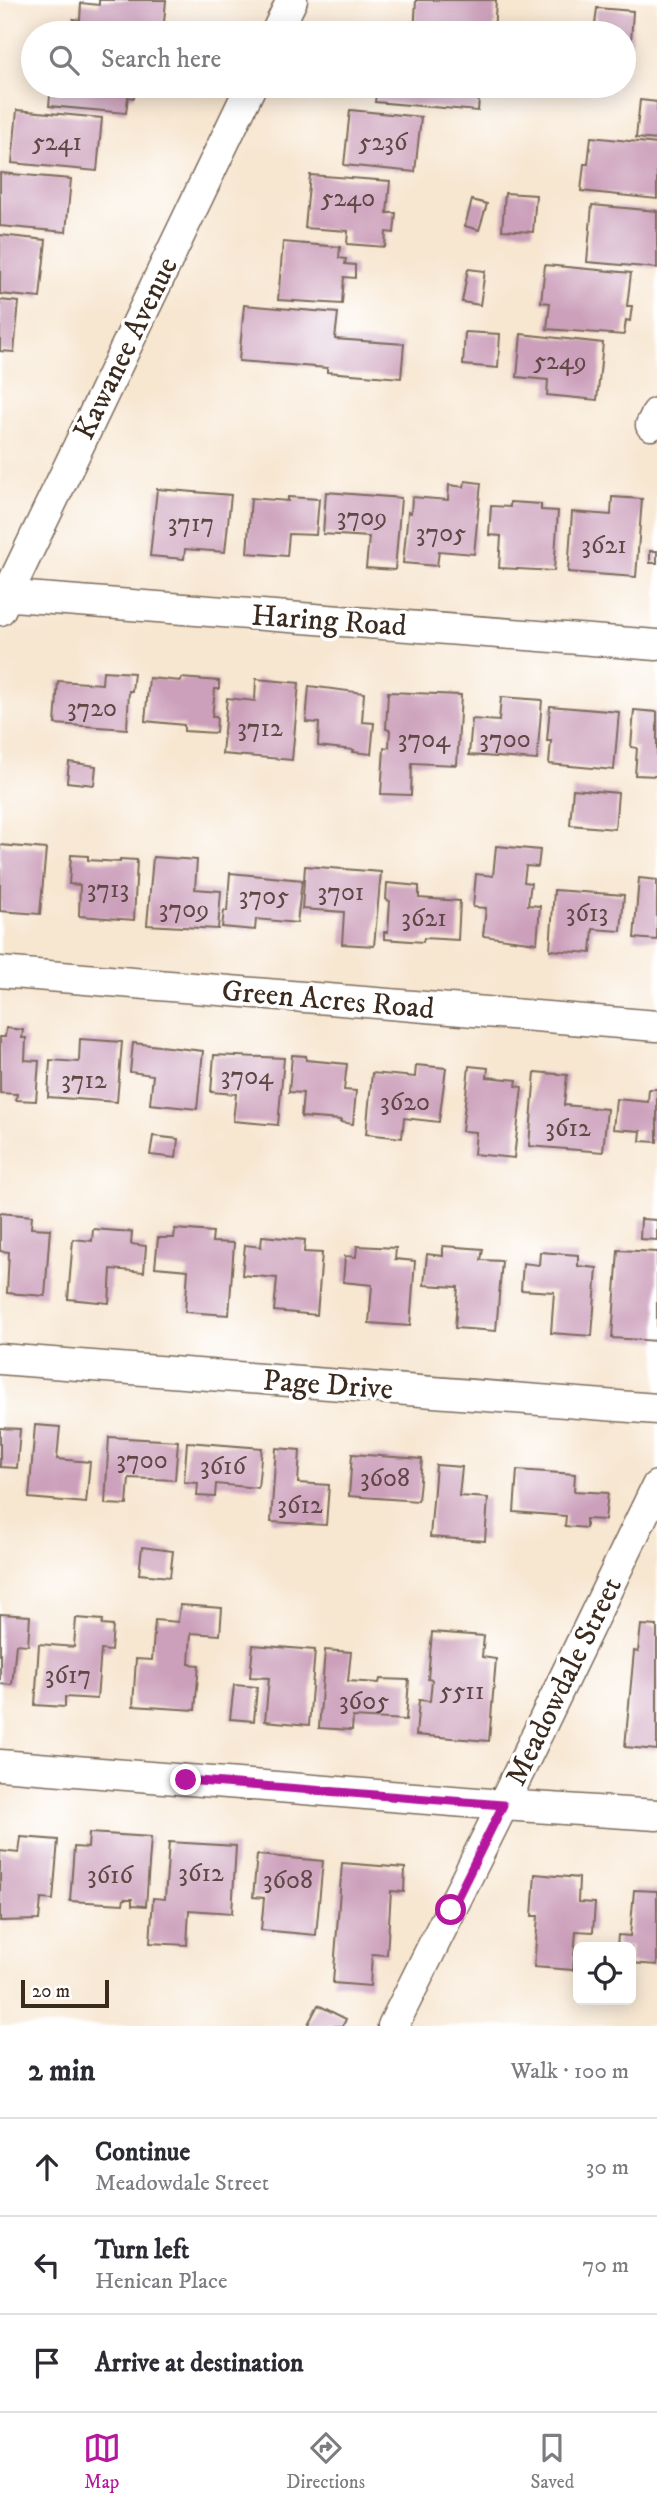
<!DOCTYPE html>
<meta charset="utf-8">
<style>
:root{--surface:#fff;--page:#f7f7f7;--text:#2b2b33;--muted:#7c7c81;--line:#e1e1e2;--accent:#b5179e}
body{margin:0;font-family:"IM FELL DW Pica",serif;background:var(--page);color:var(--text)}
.controls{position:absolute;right:21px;bottom:21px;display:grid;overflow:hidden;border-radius:10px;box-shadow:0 4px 18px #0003}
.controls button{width:63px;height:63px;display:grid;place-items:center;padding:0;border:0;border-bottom:2px solid var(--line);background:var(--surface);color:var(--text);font:35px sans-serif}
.scale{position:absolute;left:21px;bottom:18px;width:88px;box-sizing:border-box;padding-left:7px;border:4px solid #3b2a1e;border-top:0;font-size:19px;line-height:24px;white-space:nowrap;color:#3b2a1e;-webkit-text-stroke:5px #fff;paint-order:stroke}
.stop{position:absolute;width:21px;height:21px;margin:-16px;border:5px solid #b5179e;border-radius:50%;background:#fff}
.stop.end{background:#b5179e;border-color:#fff;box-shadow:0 2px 7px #0008}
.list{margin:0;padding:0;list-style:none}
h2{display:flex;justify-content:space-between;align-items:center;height:91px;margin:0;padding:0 28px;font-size:30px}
h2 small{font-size:23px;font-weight:400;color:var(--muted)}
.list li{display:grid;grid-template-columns:46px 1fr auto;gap:21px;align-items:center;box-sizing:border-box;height:98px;padding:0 28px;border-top:2px solid var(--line)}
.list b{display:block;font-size:26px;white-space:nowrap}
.list p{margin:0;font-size:23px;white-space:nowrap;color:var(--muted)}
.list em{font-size:23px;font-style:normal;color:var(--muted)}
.icon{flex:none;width:38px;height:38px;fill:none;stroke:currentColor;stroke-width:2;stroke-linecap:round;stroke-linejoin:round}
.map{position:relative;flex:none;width:657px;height:2026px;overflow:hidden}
.search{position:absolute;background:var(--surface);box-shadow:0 4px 18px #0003;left:21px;right:21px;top:21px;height:77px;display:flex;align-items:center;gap:18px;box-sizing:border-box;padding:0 24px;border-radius:38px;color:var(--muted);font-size:26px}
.sheet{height:385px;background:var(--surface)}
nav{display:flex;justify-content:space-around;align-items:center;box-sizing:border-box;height:98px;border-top:2px solid var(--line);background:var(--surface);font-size:19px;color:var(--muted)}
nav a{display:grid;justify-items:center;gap:4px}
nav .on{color:var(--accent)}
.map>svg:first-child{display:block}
</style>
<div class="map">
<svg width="657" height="2026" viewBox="0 0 657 2026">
<rect width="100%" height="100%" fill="#fff"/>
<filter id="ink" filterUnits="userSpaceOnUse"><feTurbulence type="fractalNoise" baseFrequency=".0143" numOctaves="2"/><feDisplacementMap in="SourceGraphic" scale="14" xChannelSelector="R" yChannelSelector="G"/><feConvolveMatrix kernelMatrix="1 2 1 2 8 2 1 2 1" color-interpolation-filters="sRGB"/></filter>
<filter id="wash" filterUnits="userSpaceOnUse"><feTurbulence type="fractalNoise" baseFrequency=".00686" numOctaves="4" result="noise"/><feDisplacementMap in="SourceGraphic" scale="28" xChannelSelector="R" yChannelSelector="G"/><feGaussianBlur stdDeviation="1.57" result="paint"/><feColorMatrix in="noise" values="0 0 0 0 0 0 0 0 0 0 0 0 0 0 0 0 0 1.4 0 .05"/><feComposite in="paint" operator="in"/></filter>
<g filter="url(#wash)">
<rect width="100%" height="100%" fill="#f7e6d0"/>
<g id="blocks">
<!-- building -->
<path fill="#cca0bb" d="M99 0H166L163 33H72L73 19 80 20 81 3 99 5Z
M416 0H496L494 33H414Z
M597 8 633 11 631 42 624 41V33H594Z
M51 86H135L134 98 128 97 126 113 49 106Z
M377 86H480L478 111 375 102Z
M571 86H609L608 91 571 88Z
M640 100 657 102V140L636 138Z
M17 110 102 118 97 171 12 163Z
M350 110 421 117 415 172 344 165Z
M591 137 657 144V199L581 191 584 164H588Z
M0 173 71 179 66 232 0 226Z
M310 175 390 181 387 213H396L394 233 386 232 385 247 347 244 348 231 305 228Z
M505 193 536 195 533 232 502 230Z
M472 200 487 204 479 230 465 226Z
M592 205 657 211V268L587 262Z
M0 235 46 240 40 298 0 294Z
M283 242 340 247 339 258 346 259 345 264 355 265V278L344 277 342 304 278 300Z
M545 265 631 273 627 306H632L630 321 626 320 624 335 547 329 550 303 541 302Z
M468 269 485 271 480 305 462 302Z
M0 300 19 302 14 352 0 351Z
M244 305 338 313 335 339 404 344 401 378 327 372V368L239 361Z
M465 332 500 334 498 368 463 365Z
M521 334 603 343 597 400 547 395 548 380 517 377Z
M465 481 481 483 474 554 439 551 437 566 403 563 408 512 411 513 412 497 448 500 449 485 464 487Z
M157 489 231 495 225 552 185 549 184 559 150 556Z
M326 492 401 498 395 570 366 568 369 537 323 534Z
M288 497 319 499 316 535 289 534 287 556 247 553 251 498 288 501Z
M612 497 642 499 636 577 568 572 572 512 611 515Z
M510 502 541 504V510L558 511 554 571 499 568 501 536 489 535 491 506 510 507Z
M650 551H657V563H650Z
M103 671 134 673 132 691H129L127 729 55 724 58 681 102 684Z
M149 678 181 681V678L219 681V689H215L212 717H217L216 733 184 731V725L145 721Z
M256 679 299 683 292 760 222 754 227 698 255 701Z
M309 686 364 693 362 722 374 723 371 754 353 752 354 750 318 746 319 723 306 722Z
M388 692 461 695 457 765 412 763 411 795 381 794 384 748 389 747 390 730 386 729Z
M501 697 542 700 537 760 469 755 472 719 499 721Z
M550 706 619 712 614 770 549 764 551 741H547Z
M634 710 657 712V776L635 775 637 748 631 747Z
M69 762 96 766 94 785 67 782Z
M573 789 618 793 615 829 570 825Z
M0 845 46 849 40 914 0 911Z
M496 846 540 850 538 867 526 866 524 882 531 883 528 905 540 906 537 943 483 936 486 908 473 907 476 874 493 876Z
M71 855 88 856V860L120 862V859L137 860 134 920 79 916 80 885 69 884Z
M153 857 197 860 195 889 221 891 218 929 147 925Z
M305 866 381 872 374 946 342 944 344 912 302 909Z
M230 873 302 880 297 923 256 919 255 930 222 927 224 911H227Z
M639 878 657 880V940L634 938Z
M387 883 419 886V898L460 901 458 940 424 938 423 942 384 939V932H388L390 901 386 900Z
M554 890 624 895 621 931 593 929 591 953 550 950Z
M6 1028 23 1030 22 1038H26L25 1060 39 1061 36 1101 16 1100 17 1094 0 1093V1037H5Z
M80 1039 122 1042 117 1102 48 1097 50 1060 79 1062Z
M133 1043 203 1051 197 1109 150 1104 153 1075 130 1072Z
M214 1055 284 1058 278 1125 233 1121 236 1094 211 1092Z
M292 1055 306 1056V1060L347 1064 344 1090 356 1091 353 1124 340 1122 341 1120 301 1117 303 1093 289 1092Z
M416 1065 446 1068 439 1122 404 1118 402 1138 366 1134 372 1073 415 1077Z
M469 1066 488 1068 487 1077 517 1080 516 1086 522 1087 514 1158 474 1154 476 1132 462 1131Z
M535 1072 567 1075 564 1105 607 1109 603 1152 529 1146Z
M649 1089H657V1142L640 1141 641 1131 613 1129 616 1099 648 1102Z
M153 1136 178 1139 176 1158 150 1155Z
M0 1213 32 1216 31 1228 50 1229 45 1296 7 1293 9 1252 0 1251Z
M641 1219 657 1220V1240L640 1239Z
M93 1229 132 1232 131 1244 146 1246 144 1272 111 1269 109 1303 68 1299 73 1239 92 1241Z
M175 1229 213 1232 212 1242 234 1243 229 1315 185 1312 188 1270 155 1267 158 1238H174Z
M262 1236 305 1240 304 1252 322 1253 317 1315 274 1311 277 1278 242 1275 245 1245 261 1247Z
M357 1246 396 1248 395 1259 415 1261 410 1326 369 1323 372 1285 343 1282 345 1256 356 1257Z
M443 1246 483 1249 481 1260 502 1261 496 1331 455 1328 458 1287 424 1285 427 1254 443 1256Z
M618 1250 657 1252V1341L612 1338Z
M540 1252 578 1255V1266L597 1268 592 1336 551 1333 554 1292 521 1290 523 1263 539 1265Z
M35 1425 60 1427 57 1459 90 1462 86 1503 29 1498Z
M0 1428 20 1429 17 1468 0 1467Z
M109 1437 178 1441 175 1480 129 1478 127 1505 105 1504Z
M187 1442 262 1448 258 1488 216 1484 215 1497 197 1496 198 1483 184 1482Z
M276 1448 300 1450 298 1483 329 1485 326 1525 271 1522Z
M352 1454 422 1459 418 1501 349 1496Z
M436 1465 462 1467 459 1496 488 1498 485 1541 430 1537Z
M517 1470 575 1474 574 1491 608 1493 605 1520 586 1519V1528L565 1526 566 1516 514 1512Z
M142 1547 173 1551 170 1577 139 1574Z
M180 1605 222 1608 220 1635 191 1633 189 1664 199 1665 195 1710 133 1706 136 1659 152 1660 155 1620 178 1622Z
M0 1614 30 1616 28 1645 16 1644 12 1685 0 1684Z
M76 1618 103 1620 102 1625 113 1626 111 1651 101 1650 97 1699 65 1697V1707L35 1705 39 1644 74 1647Z
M641 1625 657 1626V1750L625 1747 634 1651 638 1652Z
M432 1632 484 1636 482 1657 496 1659 489 1741 416 1735 419 1700 430 1701 432 1680 428 1679Z
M253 1645 315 1650 309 1725 265 1721 269 1678 250 1677Z
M325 1650 351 1652 348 1681 379 1683 380 1679 409 1680 406 1720 353 1717 352 1730 319 1728Z
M234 1685 257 1687 254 1721 230 1719Z
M89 1833 151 1837 146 1906 132 1905V1899H124L123 1904 70 1901 74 1847 88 1848Z
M21 1837 58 1840 53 1900 41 1899 39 1920 0 1921V1851L19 1853Z
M169 1842 236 1846 232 1913 189 1910 187 1945 150 1943 153 1898 165 1899Z
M257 1855 323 1861 316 1935 261 1930 264 1898 253 1897Z
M342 1863 405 1868 404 1892 391 1891 387 1955 372 1954 370 1986 333 1983Z
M535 1874 579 1878 578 1902 595 1903 593 1932 576 1931 573 1970 534 1967 538 1916H532Z
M634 1890 657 1891V1965L631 1963V1947H617L618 1935 630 1936Z
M318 2005 346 2019 343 2026H307Z"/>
</g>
</g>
<g filter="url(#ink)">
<use href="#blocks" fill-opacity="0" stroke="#7d6c5c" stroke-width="2"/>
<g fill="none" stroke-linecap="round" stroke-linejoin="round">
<!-- street casing -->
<g stroke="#7d6c5c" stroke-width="33">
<path id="street" d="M276 33 292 0
M651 425 657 413
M0 595 657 645
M0 610 251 86
M0 972 657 1026
M0 1359 657 1409
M0 1765 503 1805 657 1815
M393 2026 503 1805 657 1486"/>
</g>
<!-- street -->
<use href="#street" stroke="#fff" stroke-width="30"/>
</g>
</g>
<g fill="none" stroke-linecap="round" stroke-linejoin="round" filter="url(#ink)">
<!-- route -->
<path stroke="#b5179e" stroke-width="9" d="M186 1780 503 1805 451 1910"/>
</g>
<g text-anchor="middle" stroke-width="7" stroke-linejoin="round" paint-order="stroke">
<!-- number labels -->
<g font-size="26" fill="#5f4845">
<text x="57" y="150">5241</text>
<text x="383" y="150">5236</text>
<text x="348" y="206">5240</text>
<text x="560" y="369">5249</text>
<text x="362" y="525">3709</text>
<text x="191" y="531">3717</text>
<text x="441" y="541">3705</text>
<text x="604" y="553">3621</text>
<text x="92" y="716">3720</text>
<text x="260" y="736">3712</text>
<text x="424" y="747">3704</text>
<text x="505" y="747">3700</text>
<text x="108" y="897">3713</text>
<text x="341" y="900">3701</text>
<text x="264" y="904">3705</text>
<text x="184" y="917">3709</text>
<text x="587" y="921">3613</text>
<text x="424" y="926">3621</text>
<text x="247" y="1084">3704</text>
<text x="84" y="1088">3712</text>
<text x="405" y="1110">3620</text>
<text x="568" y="1136">3612</text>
<text x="142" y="1468">3700</text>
<text x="223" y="1474">3616</text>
<text x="385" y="1486">3608</text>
<text x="300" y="1513">3612</text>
<text x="68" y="1683">3617</text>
<text x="462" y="1699">5511</text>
<text x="364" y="1709">3605</text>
<text x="201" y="1881">3612</text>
<text x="110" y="1883">3616</text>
<text x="288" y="1888">3608</text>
</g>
<!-- street labels -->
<g font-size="30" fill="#3b2a1e" stroke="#fff">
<text transform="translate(125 348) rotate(-64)" y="10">Kawanee Avenue</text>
<text transform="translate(329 620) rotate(4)" y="10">Haring Road</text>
<text transform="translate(328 999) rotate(5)" y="10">Green Acres Road</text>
<text transform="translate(328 1384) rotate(4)" y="10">Page Drive</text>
<text transform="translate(563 1681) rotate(-64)" y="10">Meadowdale Street</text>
</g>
</g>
</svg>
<div class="controls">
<button><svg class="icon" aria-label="locate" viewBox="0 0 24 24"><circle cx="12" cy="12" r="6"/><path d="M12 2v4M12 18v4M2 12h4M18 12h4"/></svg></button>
</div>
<div class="scale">20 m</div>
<div class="stop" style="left:451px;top:1910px"></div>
<div class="stop end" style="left:186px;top:1780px"></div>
<div class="search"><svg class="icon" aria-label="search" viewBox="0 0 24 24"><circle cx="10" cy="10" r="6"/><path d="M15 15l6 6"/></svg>Search here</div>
</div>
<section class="sheet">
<h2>2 min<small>Walk · 100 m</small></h2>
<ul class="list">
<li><svg class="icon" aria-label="ahead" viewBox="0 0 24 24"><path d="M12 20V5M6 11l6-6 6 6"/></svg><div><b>Continue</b><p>Meadowdale Street</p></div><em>30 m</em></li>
<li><svg class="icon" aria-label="left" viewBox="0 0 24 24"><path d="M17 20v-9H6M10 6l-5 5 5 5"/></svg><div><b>Turn left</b><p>Henican Place</p></div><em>70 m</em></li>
<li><svg class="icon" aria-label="arrive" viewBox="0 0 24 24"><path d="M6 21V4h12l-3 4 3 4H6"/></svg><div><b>Arrive at destination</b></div></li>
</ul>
</section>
<nav>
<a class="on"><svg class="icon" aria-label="map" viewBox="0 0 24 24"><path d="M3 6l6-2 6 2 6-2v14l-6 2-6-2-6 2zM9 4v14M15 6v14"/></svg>Map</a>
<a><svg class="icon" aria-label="directions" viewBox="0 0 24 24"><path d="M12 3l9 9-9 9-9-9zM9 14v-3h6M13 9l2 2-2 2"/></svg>Directions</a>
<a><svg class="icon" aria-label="saved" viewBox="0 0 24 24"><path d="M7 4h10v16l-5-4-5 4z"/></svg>Saved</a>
</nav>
